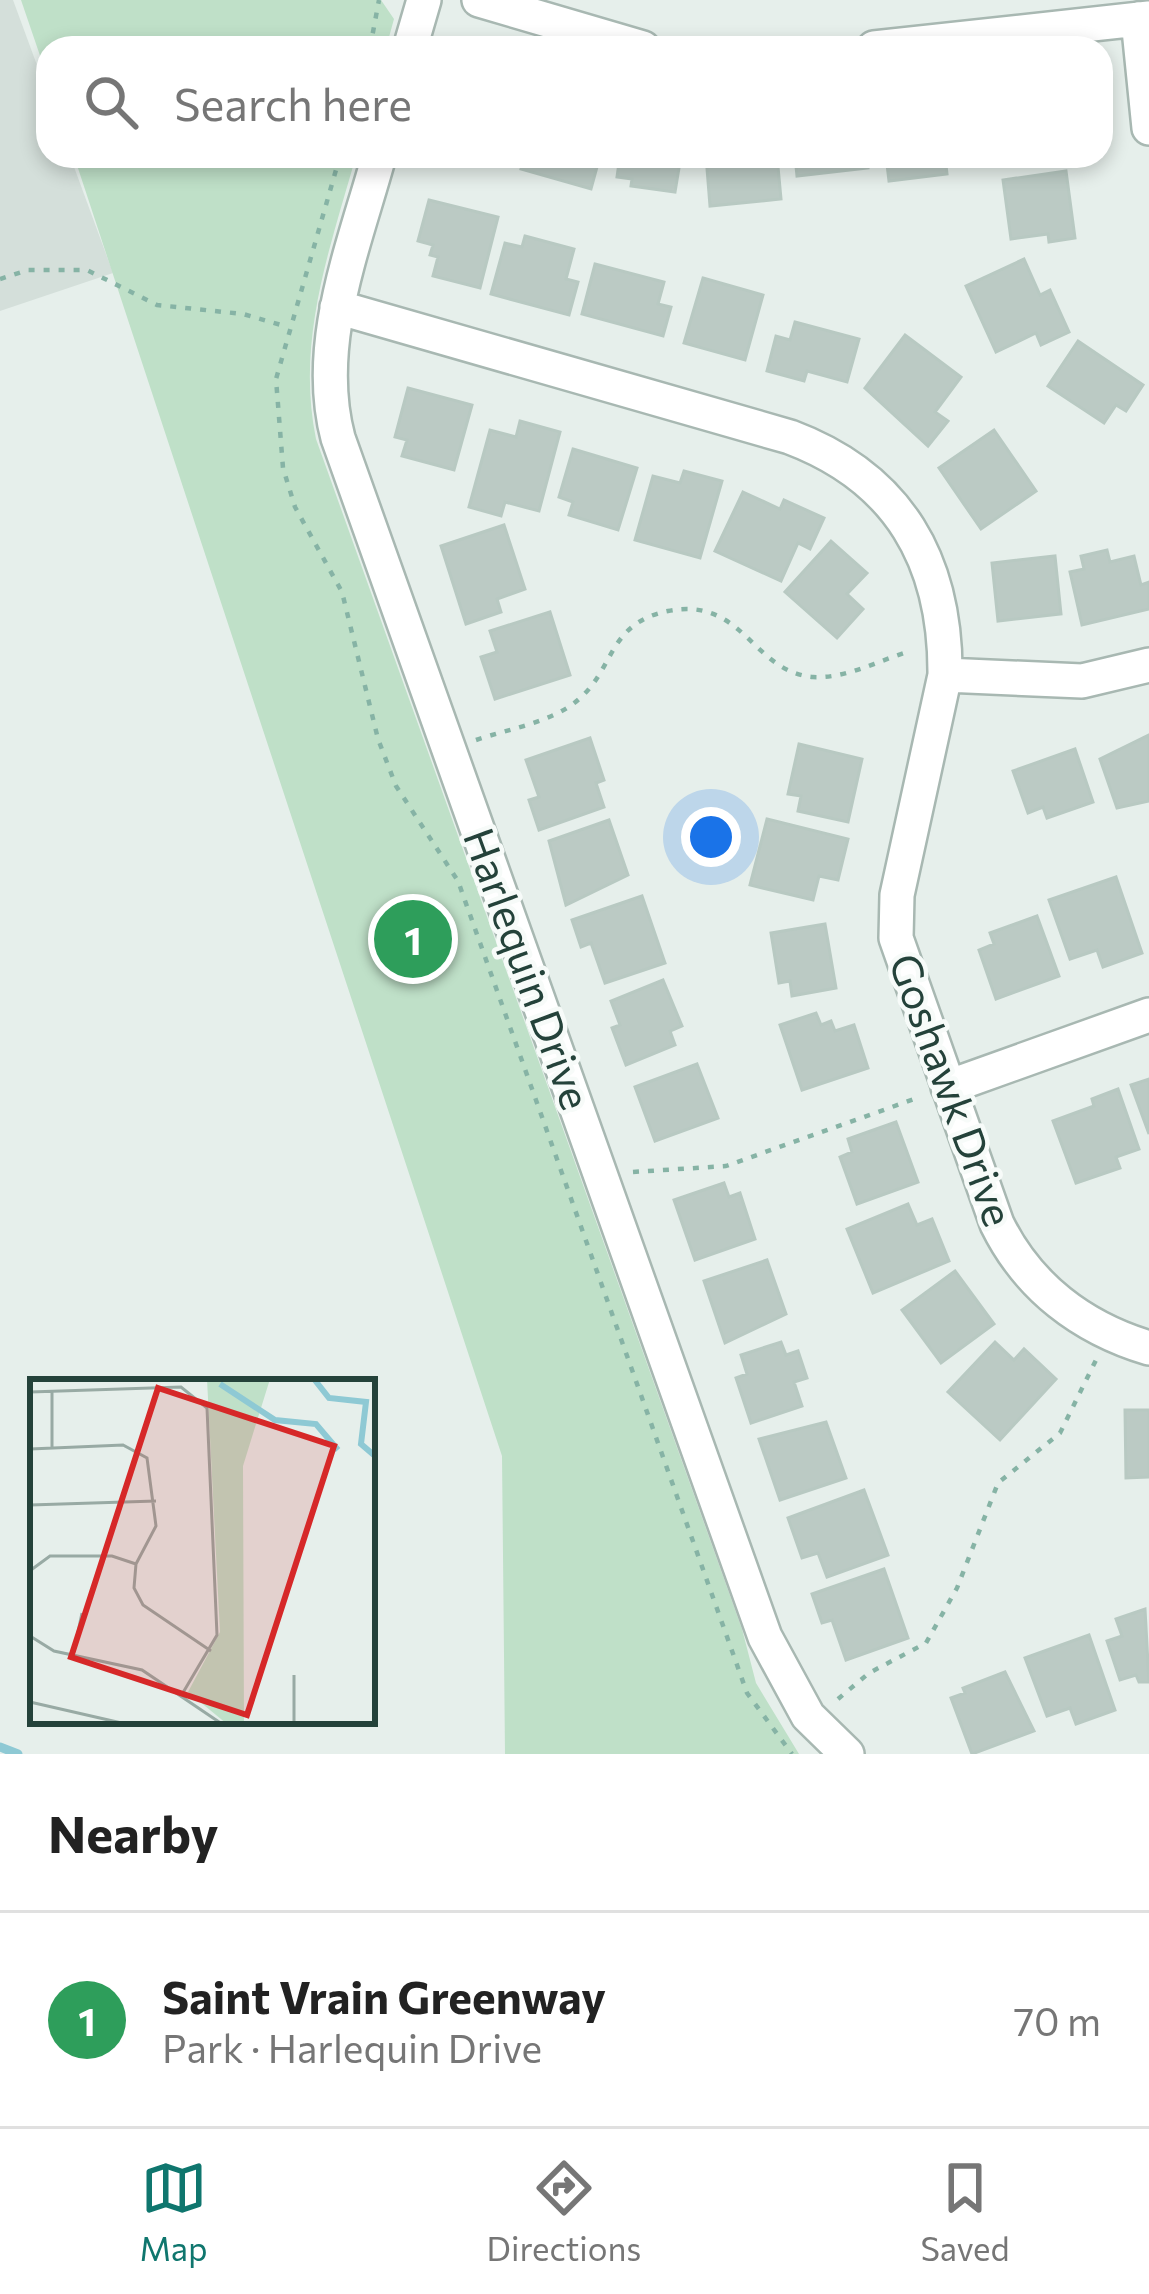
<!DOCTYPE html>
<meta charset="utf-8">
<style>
:root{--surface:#fff;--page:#f2f2f2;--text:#222;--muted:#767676;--line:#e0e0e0;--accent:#0f766e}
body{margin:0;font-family:Commissioner,sans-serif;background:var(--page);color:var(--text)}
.you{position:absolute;left:711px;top:837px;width:42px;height:42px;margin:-30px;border:9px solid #fff;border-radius:50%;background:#1a73e8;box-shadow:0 0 0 18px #1a73e833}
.badge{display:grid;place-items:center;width:78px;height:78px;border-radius:50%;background:var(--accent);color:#fff;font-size:39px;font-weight:700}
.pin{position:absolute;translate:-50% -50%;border:6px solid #fff;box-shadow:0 3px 12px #0006}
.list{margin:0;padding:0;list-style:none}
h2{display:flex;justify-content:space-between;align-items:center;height:156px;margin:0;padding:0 48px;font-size:51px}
h2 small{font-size:39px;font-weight:400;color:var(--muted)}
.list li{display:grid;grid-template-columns:78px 1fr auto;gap:36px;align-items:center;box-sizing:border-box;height:216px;padding:0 48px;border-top:3px solid var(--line)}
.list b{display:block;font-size:45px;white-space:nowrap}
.list p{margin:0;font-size:39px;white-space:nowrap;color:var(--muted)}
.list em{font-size:39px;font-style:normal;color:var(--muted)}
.icon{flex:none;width:66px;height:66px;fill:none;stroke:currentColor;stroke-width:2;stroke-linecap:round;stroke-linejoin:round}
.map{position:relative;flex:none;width:1149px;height:1754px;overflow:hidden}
.search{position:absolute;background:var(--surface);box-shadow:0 6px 18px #0003;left:36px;right:36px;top:36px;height:132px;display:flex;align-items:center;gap:30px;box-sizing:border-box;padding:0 42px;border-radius:36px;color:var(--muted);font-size:45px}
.sheet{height:372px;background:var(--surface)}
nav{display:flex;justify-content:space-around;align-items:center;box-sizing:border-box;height:168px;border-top:3px solid var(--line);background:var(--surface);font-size:33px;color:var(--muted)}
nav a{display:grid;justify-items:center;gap:6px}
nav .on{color:var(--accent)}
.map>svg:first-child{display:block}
</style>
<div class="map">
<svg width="1149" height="1754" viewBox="0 0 1149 1754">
<rect width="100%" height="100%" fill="#e6efeb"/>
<!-- built -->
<path fill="#d4dfda" d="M0 0H13L48 95V156H70L113 273 0 311Z"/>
<!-- green -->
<path fill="#bfe0c8" d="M21 0H381L394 19 386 48H48V79Z
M74 156H356C329 251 296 341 316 439L742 1629 756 1683 799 1754H505L502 1456Z"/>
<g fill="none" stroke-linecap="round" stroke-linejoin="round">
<!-- stream -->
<path stroke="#8ec9d4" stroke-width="9" d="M0 1747 18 1754"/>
</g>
<!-- building -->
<path fill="#bbcac4" stroke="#b8c9c2" stroke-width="3" d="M525 156H600L591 189 521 169Z
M620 156H681L675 192 631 186 632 179 617 177Z
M706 156H777L781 199 710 206Z
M795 156H867L868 168 797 176Z
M886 156H945L947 174 889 181Z
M1066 171 1075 238 1049 242 1048 234 1011 239 1003 180Z
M429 200 498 217 480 288 433 276 438 257 430 255 433 245 418 241Z
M525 236 574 249 566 279 578 282 569 315 491 294 505 243 522 247Z
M1024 259 1040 295 1050 290 1069 332 1041 345 1036 333 996 352 966 286Z
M595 264 664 282 658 304 671 307 663 336 582 314Z
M703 278 763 295 745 360 684 343Z
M795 322 859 339 847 382 807 371 804 381 767 371 776 336 790 340Z
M905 335 961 377 935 412 948 421 928 446 865 388Z
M1078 341 1143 385 1126 411 1116 405 1104 423 1048 386Z
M408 388 472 405 454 470 402 456 407 440 395 437Z
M520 421 560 432 539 511 505 502 501 516 469 507 490 430 516 437Z
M994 430 1036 491 981 529 939 468Z
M573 449 637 468 618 530 569 515 573 502 559 497Z
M684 471 722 481 700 558 635 540 653 476 680 483Z
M743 492 780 509 784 500 824 518 810 549 798 543 781 581 715 551Z
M504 525 525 589 497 599 501 612 466 624 441 546Z
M831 541 867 573 847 594 863 609 837 638 785 592Z
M1107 550 1110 562 1134 556 1141 585 1149 582V609L1082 625 1070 572 1084 569 1081 556Z
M1055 556 1061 614 998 621 992 563Z
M550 612 570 675 495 699 481 657 497 652 490 631Z
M1149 735V801L1117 808 1100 759Z
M590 738 604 780 596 783 604 807 539 830 529 800 539 797 526 760Z
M799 744 862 759 848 822 798 811 801 796 788 794Z
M1075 749 1093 802 1047 818 1043 807 1028 813 1013 771Z
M767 819 848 839 838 880 819 876 813 900 750 885Z
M609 820 628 875 566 905 549 841Z
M1116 877 1142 953 1103 967 1097 950 1070 959 1049 900Z
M642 896 665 963 605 983 591 943 581 947 572 920Z
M1037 916 1059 976 996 999 979 950 994 944 990 933Z
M825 924 836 988 792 996 790 981 779 983 771 933Z
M663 980 682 1026 670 1031 675 1045 626 1065 612 1028 620 1025 611 1001Z
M816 1013 821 1025 831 1021 835 1031 854 1025 868 1068 802 1090 780 1025Z
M697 1064 718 1118 655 1141 635 1087Z
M1149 1079V1134L1131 1085Z
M1118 1089 1139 1149 1116 1157 1120 1168 1076 1183 1053 1121 1094 1106 1092 1099Z
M896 1122 918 1182 857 1204 840 1157 852 1152 848 1139Z
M724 1183 729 1197 740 1193 755 1239 695 1260 674 1200Z
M908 1204 917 1225 932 1219 949 1261 873 1293 847 1229Z
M767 1260 786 1314 725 1343 704 1281Z
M955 1271 994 1324 941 1363 902 1310Z
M781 1342 786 1355 798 1351 807 1378 794 1382 802 1406 751 1423 736 1378 747 1374 741 1355Z
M995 1342 1014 1360 1024 1349 1056 1379 1000 1440 948 1392Z
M1125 1410H1149V1477L1126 1478Z
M826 1422 846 1478 780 1500 759 1439Z
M864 1490 888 1555 827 1577 818 1553 802 1558 788 1518Z
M884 1569 908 1638 846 1660 832 1620 822 1623 812 1594Z
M1145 1609 1149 1682H1139L1136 1675 1120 1680 1107 1641 1122 1636 1116 1619Z
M1089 1635 1115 1710 1076 1724 1070 1708 1047 1716 1025 1658Z
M1005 1672 1034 1731 972 1754 951 1698 965 1693 963 1688Z"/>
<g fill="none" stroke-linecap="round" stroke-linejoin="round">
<!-- street casing -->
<g stroke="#a8b8b2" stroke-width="38">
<path id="street" d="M479 0 643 48
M1138 19 1149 128
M410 48 424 0
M874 48 1149 18
M379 156C354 247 313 344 338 438L765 1637 808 1716 847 1754
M337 307 790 437C899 478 946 561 945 675L897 895 896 938 997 1224C1028 1287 1082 1328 1149 1348
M945 675 1082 681 1149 665
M948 1087 1149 1015"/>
</g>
<!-- path -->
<path stroke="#86b3a5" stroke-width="4.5" stroke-dasharray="6 9" stroke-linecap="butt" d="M370 48 379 0
M340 156 276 379 283 468 295 507 342 592 378 739 396 786 458 881 747 1693 792 1754
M0 279 28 270H87L157 305 243 314 288 327
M476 740C508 729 554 722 579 699 615 668 608 623 668 611 744 596 752 672 813 677 846 679 879 660 911 651
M633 1172 726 1166 920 1097
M838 1699 869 1673 926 1643 957 1588 998 1483 1060 1433 1096 1360"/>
<!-- street -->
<use href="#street" stroke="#fff" stroke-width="33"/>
</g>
<g text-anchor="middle" stroke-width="9" stroke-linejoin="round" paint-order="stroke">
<!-- street labels -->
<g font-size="42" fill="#24423a" stroke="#f7fbf9">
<text transform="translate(527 969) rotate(70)" y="15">Harlequin Drive</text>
<text transform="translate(951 1090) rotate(70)" y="15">Goshawk Drive</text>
</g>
</g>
<!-- overview -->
<g transform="translate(30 1379)">
<rect width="345" height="345" fill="#e6efeb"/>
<path d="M177 0H240L213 87 214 345H197L158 313 190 253Z" fill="#bfe0c8"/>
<path fill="none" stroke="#8ec9d4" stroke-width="6" d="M284 0 299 19 336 23 331 65 345 77M190 5 245 41 286 45 308 71"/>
<path fill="none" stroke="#98aaa4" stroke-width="3" d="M22 12V68M0 13 151 8 177 29 187 256 151 317M0 70 93 66 117 79 126 147 106 185 104 209 113 226 181 272M0 126 126 122M1 191 20 177H82L106 185M0 257 24 272 112 291 192 345M43 276 52 234M264 296V345M0 323 96 345"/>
<path fill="#d62828" fill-opacity="0.15" stroke="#d62828" stroke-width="6" d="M128 9 304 67 217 336 41 278Z"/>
<rect width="345" height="345" fill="none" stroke="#24423a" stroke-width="6"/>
</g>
</svg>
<div class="you"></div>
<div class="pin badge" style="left:413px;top:939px;background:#2e9e5b">1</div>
<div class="search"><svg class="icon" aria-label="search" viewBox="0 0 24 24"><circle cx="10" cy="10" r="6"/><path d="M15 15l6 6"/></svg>Search here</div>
</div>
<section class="sheet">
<h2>Nearby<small></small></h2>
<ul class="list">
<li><span class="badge" style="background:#2e9e5b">1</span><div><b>Saint Vrain Greenway</b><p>Park · Harlequin Drive</p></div><em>70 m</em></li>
</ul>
</section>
<nav>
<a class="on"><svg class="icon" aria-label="map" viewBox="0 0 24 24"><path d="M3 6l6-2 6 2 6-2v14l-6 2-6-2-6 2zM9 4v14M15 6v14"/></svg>Map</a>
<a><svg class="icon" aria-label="directions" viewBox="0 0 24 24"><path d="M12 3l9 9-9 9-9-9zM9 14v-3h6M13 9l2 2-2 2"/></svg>Directions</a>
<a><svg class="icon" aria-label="saved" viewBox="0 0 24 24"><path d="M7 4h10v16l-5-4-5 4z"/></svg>Saved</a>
</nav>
